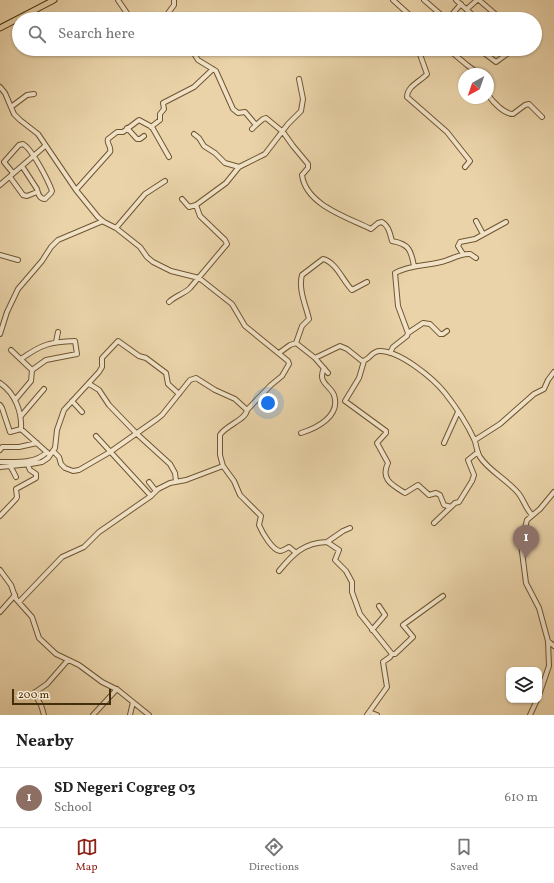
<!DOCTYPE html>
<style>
:root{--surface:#fff;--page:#f2f2f2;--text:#222;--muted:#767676;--line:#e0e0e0;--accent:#8f2418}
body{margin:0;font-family:Vollkorn,serif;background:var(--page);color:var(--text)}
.controls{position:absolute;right:12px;bottom:12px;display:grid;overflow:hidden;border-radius:8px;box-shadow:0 1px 3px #0004}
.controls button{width:36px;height:36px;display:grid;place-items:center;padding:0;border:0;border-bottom:1px solid var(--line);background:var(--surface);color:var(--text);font:20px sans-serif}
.compass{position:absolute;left:458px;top:68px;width:36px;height:36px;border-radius:50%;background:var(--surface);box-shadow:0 1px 3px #0004;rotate:220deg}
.scale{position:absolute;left:12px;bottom:10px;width:99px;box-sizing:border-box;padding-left:4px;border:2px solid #442d09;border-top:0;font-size:11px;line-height:14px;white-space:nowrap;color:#442d09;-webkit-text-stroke:3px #f1e2c7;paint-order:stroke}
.you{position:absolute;left:268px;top:403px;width:14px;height:14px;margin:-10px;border:3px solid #fff;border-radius:50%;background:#1a73e8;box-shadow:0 0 0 6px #1a73e833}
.badge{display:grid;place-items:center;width:26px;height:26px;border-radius:50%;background:var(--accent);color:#fff;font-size:13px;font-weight:700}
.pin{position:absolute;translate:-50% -33px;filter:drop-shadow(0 1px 2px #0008)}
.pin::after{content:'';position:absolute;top:21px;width:14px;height:12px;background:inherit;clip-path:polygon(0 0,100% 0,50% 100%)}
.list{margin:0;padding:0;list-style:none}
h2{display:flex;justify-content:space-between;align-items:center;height:52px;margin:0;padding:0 16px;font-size:17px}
h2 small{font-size:13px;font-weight:400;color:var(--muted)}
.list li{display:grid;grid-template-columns:26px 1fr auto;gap:12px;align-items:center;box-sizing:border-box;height:60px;padding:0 16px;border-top:1px solid var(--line)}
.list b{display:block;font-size:15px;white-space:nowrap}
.list p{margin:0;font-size:13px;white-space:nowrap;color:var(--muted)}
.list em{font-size:13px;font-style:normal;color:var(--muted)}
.icon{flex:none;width:22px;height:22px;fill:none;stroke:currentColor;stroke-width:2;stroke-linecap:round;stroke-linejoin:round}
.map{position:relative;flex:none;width:554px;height:715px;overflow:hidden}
.search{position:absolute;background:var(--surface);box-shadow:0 1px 3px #0004;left:12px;right:12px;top:12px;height:44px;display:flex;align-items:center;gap:10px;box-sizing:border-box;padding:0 14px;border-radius:22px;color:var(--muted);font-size:15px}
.sheet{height:112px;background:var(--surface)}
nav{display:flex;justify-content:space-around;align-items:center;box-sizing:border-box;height:56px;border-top:1px solid var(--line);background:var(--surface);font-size:11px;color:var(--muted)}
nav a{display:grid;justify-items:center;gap:2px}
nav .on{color:var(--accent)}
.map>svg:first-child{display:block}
</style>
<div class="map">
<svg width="554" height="715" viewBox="0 0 554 715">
<rect width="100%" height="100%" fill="#ead3a9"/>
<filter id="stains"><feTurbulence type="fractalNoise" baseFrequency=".005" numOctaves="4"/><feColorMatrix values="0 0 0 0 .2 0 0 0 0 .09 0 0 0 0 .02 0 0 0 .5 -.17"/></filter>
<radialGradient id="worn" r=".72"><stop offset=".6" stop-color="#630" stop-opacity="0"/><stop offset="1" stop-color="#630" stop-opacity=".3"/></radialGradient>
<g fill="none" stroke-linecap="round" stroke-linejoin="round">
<!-- minor casing -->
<g stroke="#6e5631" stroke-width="6">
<path id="minor" d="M118 0 131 19
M393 0 414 19
M424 0 446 19
M456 0 477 19
M479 0 501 19
M467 9 477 0
M168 19 166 16 174 5V0
M448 19 461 4
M191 49 198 60 216 71 233 109 238 113 245 112 256 125 252 129
M418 49 427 74C421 81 407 86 407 97L447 132 470 161 465 167
M448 49 467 65 479 74
M479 49 496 62 514 49
M488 81V85
M0 87 5 93 14 114 20 120 38 134 76 190 98 217 104 222 116 228 140 247 147 257 153 262 171 271 199 278 232 304 245 326 288 361 289 364 282 376 271 385 247 410
M488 95C493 102 504 114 513 114L525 105 529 104 542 117
M11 107 27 95 34 94
M256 125 263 119 266 118 283 132 293 146 308 164V168L302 175C306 205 347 217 371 229L378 223 382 222C389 226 390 234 392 241 409 244 411 250 414 266
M151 127 160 120V114L164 109 163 103 194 87 213 69
M127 128 137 139H140L144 136
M194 134 199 138 204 146 215 153 225 163 239 167
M13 173 4 162 19 145 23 144C32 149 48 180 52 191L51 193 45 199C39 199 38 193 37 189L22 166
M10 177 23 195 27 196 37 192
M0 185 45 146
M76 190 110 152C112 147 106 143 108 139L117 132H123L139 120 152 127 169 157
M182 199 189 207 196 205
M476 221 483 234
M116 228 145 194 165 181
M463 254 458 246 460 242 475 239 506 222
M0 255 18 260
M169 302C175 296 184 294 190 288L227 244 225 240 200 216 196 205 226 183 239 167 265 154 288 124 301 111 303 99 299 79
M408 333 423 323 430 324 440 334H443L447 331
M0 334 7 312 18 289 42 261 51 247 58 240 103 221
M56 342 58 332
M296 343 302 326 309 319C306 306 298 289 302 275L323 259C336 262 343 281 352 290L367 282
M11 350 32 370 31 381 15 400
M279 353 290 345 296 343 315 358 340 346 347 349 362 361C370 360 371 351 380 351 400 351 433 378 445 393 456 407 467 424 474 439 477 445 476 451 480 457 489 471 508 480 519 494 524 501 526 509 532 515
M390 353 393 347 407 336 408 333 398 306 395 273C409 265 425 266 441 262 451 260 460 253 470 254L476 258
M315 358 328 373
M21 359C42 344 50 342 75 341L77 354 46 360 32 370
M364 361 359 378 345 401 386 431V433L377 443 388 463C380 479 392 485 405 493L418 485 429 495 436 493 440 495 444 505 451 507
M0 383C15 393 22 412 21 429
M88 384 91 385 99 390 109 405 137 434 170 464 175 473 176 481
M72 401 82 412
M0 405 2 408 10 432 21 429 50 455
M21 416 44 389
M301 433C317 428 341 416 334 395 330 385 317 383 324 368
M96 436 151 496
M475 440 500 424 534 394 544 389 548 380 554 372
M444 443 458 412
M0 450 2 447H19L37 443
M53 451 59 457 61 464 65 468 73 471 79 470 110 452 157 419 162 415 190 380 196 378 215 390 235 399 247 410C246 420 226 425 220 435V455L223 466 234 481 240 495 261 516 259 525C262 532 272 550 280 551 283 551 287 548 289 547L295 552
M0 462C16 462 35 464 47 452
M10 466 13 471 16 477
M0 467 31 464 42 462 48 458 55 448 57 430 64 410 99 372 102 367V358L118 341 139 356 146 358 166 373 168 384 179 394
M149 482 156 491
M0 516 16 499 17 497 16 489 36 478V474L30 470 28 465
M434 523 455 503 459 502 472 481 474 475 468 460 478 452
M327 542 343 531 350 528
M0 570 11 585 16 599 32 617 39 638 56 654 79 665 102 682 118 690 149 715
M279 571C293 554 303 543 327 542L339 550 335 560 346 571 352 582V592L360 614 392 654 390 657 383 662 387 687 367 715
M19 602 62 557 84 547 99 532 151 496 158 489 170 483 186 480 223 466
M0 612 15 595
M372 630 385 615 379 606
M548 641 554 646
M392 654H395L413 637 403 625 443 596
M539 695 549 666 548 641 539 608 526 583 521 544 527 520 540 509 554 492
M369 712 377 715
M44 715 41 705 34 693 47 684 68 660
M93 715 117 689
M130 715 133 702
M530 715 537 700"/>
</g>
<!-- major casing -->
<g stroke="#442d09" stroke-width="7">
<path id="major" d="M0 28 54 0"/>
</g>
<!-- minor -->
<use href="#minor" stroke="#f1e2c7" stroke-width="4"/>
<!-- major -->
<use href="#major" stroke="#ead3a9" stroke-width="5"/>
</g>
<rect width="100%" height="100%" filter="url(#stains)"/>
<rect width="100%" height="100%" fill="url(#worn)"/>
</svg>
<div class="controls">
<button><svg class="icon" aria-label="layers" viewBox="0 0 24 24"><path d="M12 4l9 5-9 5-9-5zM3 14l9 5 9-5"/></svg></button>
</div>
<svg class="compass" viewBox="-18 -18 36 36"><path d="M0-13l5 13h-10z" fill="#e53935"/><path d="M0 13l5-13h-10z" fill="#767676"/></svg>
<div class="scale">200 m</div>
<div class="you"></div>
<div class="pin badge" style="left:526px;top:558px;background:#8d6e63">1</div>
<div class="search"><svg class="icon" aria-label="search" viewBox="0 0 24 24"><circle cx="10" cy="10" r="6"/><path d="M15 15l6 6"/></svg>Search here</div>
</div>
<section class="sheet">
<h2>Nearby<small></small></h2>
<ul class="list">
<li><span class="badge" style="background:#8d6e63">1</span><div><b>SD Negeri Cogreg 03</b><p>School</p></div><em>610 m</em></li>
</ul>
</section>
<nav>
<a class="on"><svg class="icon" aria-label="map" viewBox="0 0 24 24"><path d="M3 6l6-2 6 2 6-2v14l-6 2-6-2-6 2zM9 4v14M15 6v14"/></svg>Map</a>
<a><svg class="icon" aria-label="directions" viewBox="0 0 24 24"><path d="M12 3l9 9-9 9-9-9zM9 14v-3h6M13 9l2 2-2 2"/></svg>Directions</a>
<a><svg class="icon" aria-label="saved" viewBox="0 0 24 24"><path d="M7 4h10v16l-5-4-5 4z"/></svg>Saved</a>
</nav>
